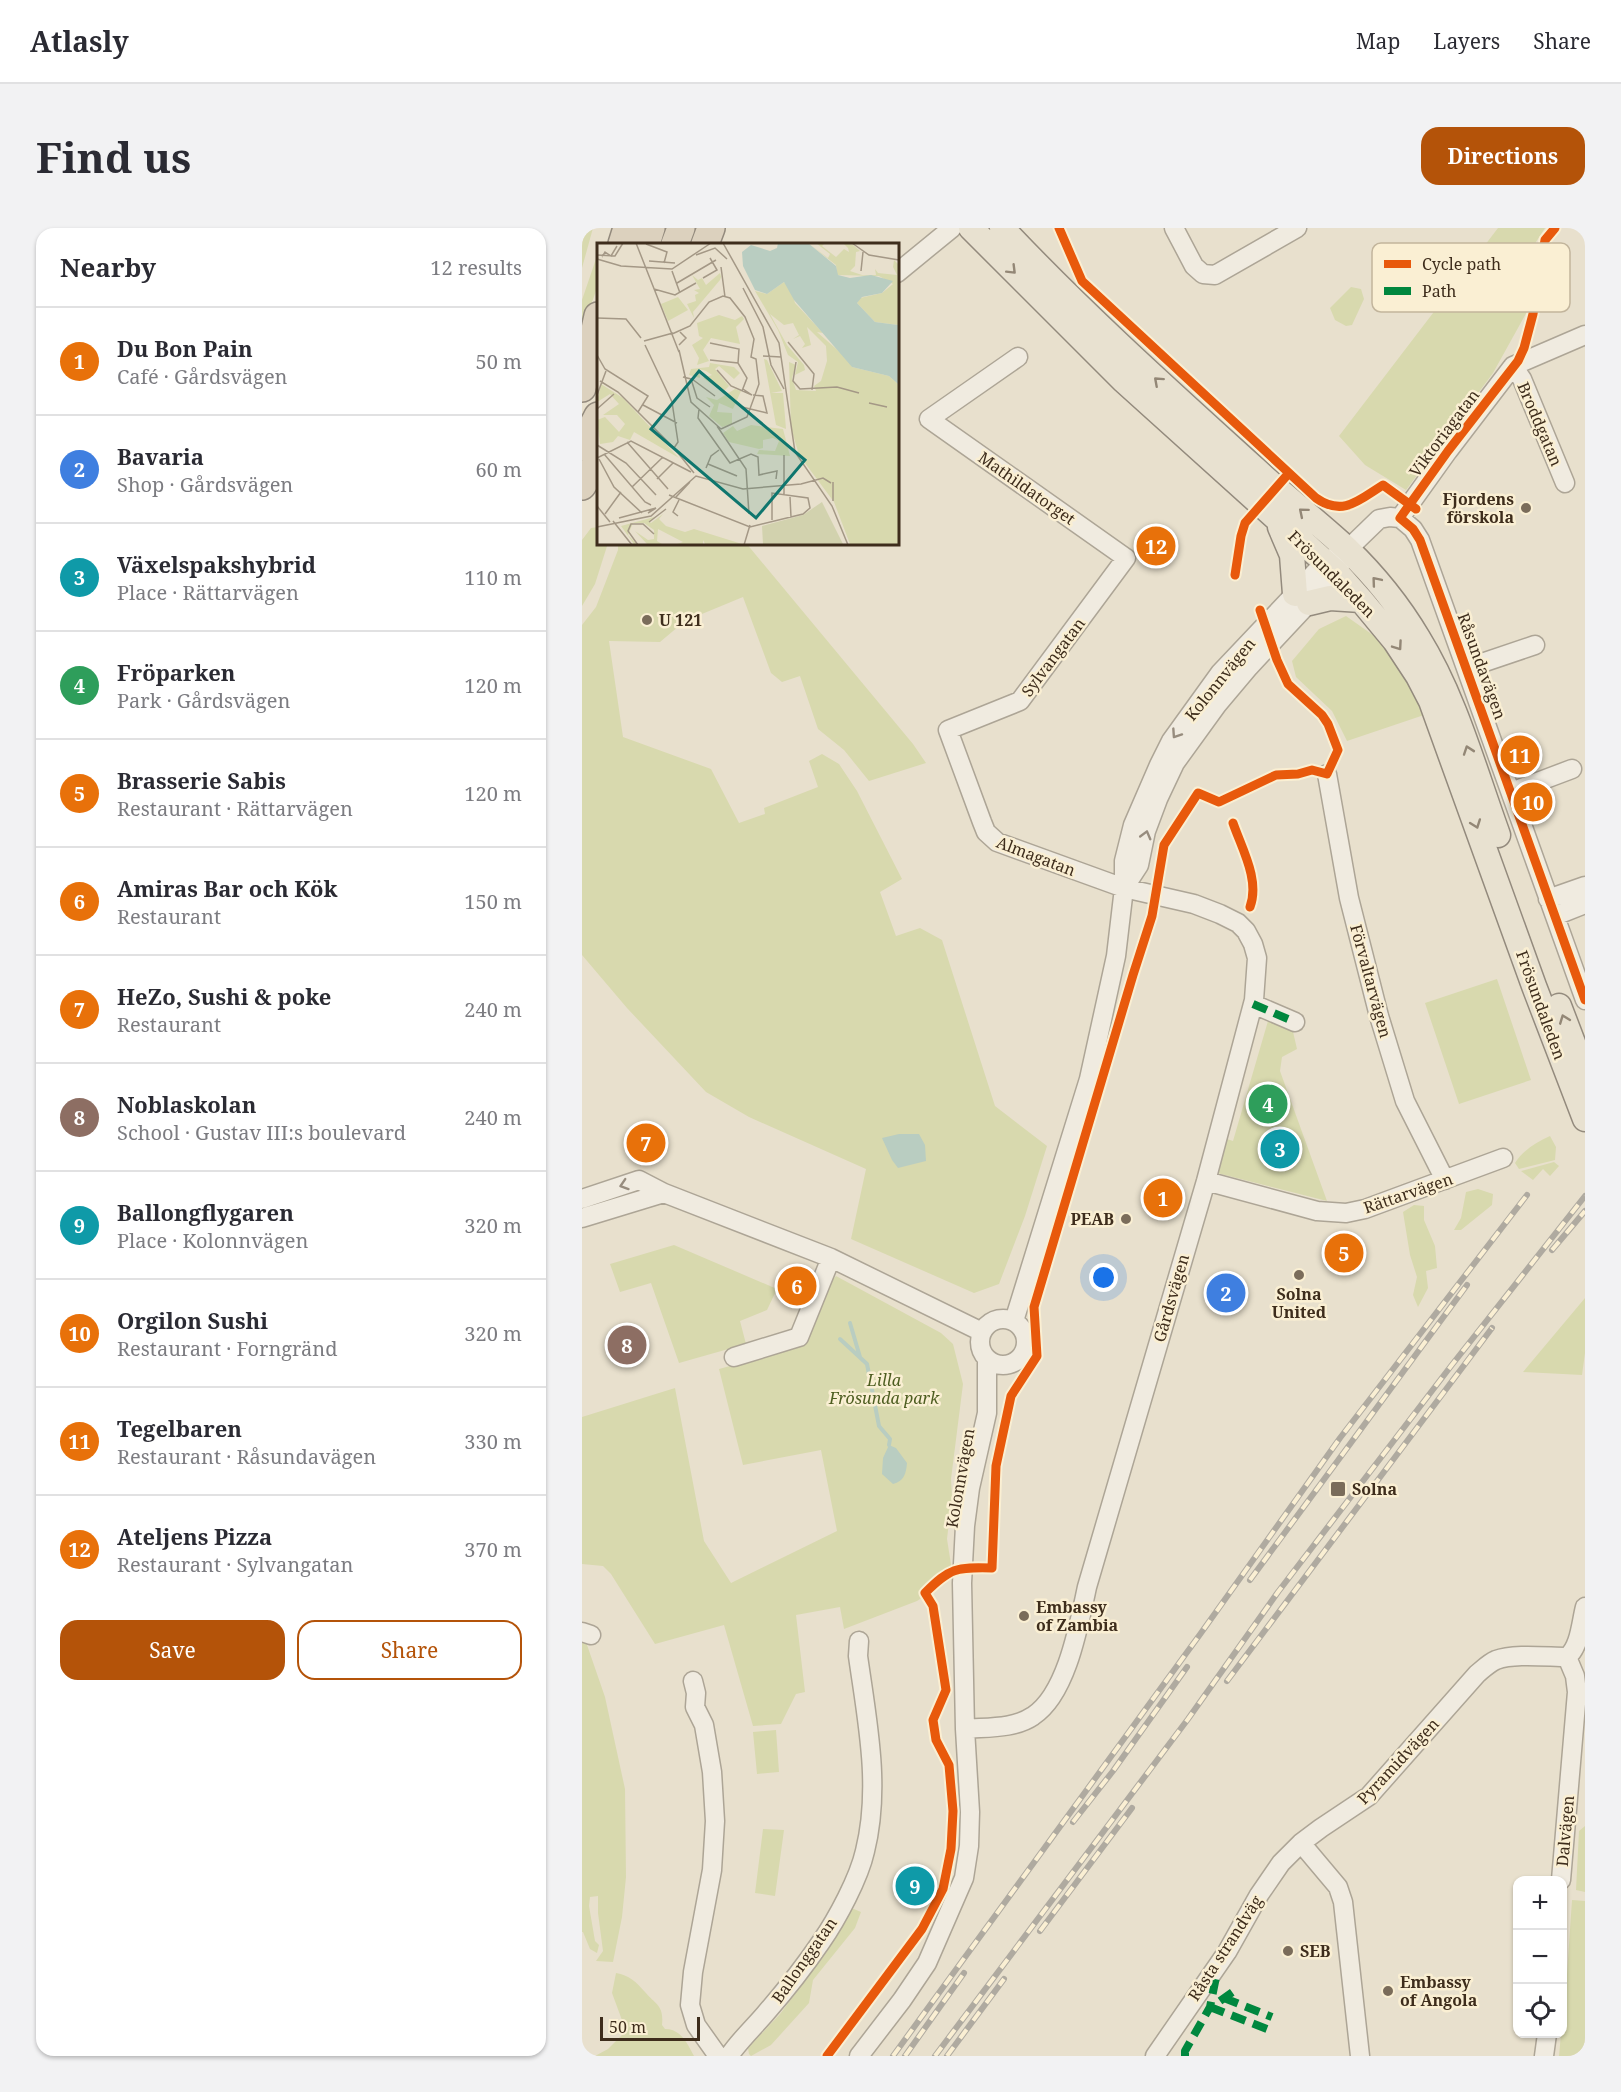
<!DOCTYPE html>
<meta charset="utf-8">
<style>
:root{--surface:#fff;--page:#f2f2f3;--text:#2b2b33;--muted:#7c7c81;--line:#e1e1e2;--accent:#b45309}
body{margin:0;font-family:"Noto Serif",serif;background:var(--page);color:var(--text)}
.controls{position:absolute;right:18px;bottom:18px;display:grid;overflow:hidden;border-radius:12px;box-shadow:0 2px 4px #0004}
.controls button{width:54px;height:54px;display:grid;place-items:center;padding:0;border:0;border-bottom:2px solid var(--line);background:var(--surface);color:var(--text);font:30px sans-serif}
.scale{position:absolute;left:18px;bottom:15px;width:100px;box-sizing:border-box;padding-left:6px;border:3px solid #3e2d1c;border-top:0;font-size:16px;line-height:21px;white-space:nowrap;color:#3e2d1c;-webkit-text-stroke:4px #faefd3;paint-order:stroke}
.you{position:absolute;left:522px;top:1050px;width:21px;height:21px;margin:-15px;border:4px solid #fff;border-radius:50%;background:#1a73e8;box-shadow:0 0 0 9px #1a73e833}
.badge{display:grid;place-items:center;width:39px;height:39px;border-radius:50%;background:var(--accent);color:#fff;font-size:20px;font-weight:700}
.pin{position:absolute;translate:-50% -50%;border:3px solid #fff;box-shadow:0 2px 6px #0006}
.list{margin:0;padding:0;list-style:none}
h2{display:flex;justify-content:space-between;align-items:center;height:78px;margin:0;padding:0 24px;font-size:26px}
h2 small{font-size:20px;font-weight:400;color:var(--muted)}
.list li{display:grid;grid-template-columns:39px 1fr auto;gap:18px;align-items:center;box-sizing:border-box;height:108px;padding:0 24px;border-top:2px solid var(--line)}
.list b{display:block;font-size:22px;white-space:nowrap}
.list p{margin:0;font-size:20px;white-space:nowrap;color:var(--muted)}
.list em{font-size:20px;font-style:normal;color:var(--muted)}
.actions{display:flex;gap:12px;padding:18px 24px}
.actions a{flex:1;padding:14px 0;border:2px solid var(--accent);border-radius:18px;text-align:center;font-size:21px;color:var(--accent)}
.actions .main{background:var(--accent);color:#fff}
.icon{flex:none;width:33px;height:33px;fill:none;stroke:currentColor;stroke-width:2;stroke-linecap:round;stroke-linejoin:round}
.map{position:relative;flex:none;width:1003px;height:1828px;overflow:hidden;border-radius:18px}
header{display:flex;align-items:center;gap:36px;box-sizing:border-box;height:84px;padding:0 30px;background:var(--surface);border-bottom:2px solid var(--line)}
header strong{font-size:28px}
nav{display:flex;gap:33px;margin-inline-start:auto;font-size:21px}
.intro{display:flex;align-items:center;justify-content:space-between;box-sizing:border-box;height:144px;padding:0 36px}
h1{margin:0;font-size:42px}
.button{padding:15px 27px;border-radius:18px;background:var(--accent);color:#fff;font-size:21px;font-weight:700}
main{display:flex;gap:36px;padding:0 36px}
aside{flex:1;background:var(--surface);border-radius:18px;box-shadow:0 2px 4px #0004}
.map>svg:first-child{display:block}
</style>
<header>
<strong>Atlasly</strong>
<nav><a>Map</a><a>Layers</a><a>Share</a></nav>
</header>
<div class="intro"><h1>Find us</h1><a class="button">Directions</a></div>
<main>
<aside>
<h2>Nearby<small>12 results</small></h2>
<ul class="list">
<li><span class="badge" style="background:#e8710a">1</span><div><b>Du Bon Pain</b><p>Café · Gårdsvägen</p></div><em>50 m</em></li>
<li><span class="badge" style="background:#3f7fe0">2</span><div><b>Bavaria</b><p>Shop · Gårdsvägen</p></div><em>60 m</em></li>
<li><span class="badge" style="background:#0f9aa8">3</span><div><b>Växelspakshybrid</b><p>Place · Rättarvägen</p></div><em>110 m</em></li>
<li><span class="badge" style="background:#2e9e5b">4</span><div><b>Fröparken</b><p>Park · Gårdsvägen</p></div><em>120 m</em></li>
<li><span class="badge" style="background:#e8710a">5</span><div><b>Brasserie Sabis</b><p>Restaurant · Rättarvägen</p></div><em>120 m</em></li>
<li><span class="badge" style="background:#e8710a">6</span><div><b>Amiras Bar och Kök</b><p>Restaurant</p></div><em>150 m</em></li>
<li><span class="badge" style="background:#e8710a">7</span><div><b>HeZo, Sushi &amp; poke</b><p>Restaurant</p></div><em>240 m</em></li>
<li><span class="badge" style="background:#8d6e63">8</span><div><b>Noblaskolan</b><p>School · Gustav III:s boulevard</p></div><em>240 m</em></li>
<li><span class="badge" style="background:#0f9aa8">9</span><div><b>Ballongflygaren</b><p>Place · Kolonnvägen</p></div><em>320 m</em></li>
<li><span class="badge" style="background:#e8710a">10</span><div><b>Orgilon Sushi</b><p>Restaurant · Forngränd</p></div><em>320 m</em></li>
<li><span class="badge" style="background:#e8710a">11</span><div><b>Tegelbaren</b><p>Restaurant · Råsundavägen</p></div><em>330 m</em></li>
<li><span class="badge" style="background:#e8710a">12</span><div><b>Ateljens Pizza</b><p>Restaurant · Sylvangatan</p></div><em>370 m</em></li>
</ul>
<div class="actions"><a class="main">Save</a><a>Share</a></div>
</aside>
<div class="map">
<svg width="1003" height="1828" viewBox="0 0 1003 1828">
<rect width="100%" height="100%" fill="#e8e0cd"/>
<!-- green -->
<path fill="#d8d9ae" d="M0 0H11L0 40Z
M916 0H963L954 14 951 22 947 80 911 145 824 262 783 237 757 208Z
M16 25V57L0 103V72Z
M769 59 779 61 782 71 770 97 764 98 753 92 748 80Z
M16 299V315H26L13 356 0 378V312L9 300Z
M36 315H164L331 516 344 535 287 553 262 522 236 501 218 448 200 454 189 445 161 369 103 393 78 414 27 413 41 509 129 541 157 595 183 586 182 580 236 559 227 533 240 526 257 536 275 563 320 651 298 664 314 708 338 700 360 712 413 878 465 918 443 988 417 1056 392 1065 269 1011 284 941 167 889 124 864 45 780 0 727V397L14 379 36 322Z
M764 388 798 412 820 438 845 486 765 513 750 483 714 449 710 433 737 401Z
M915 751 949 852 877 876 843 775Z
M686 793 709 795 715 821 700 829 698 843 745 973 635 945 642 910 651 913Z
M968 908 974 919 973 932 937 941 933 935C941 922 955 914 968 908Z
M972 934 977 938 968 948 961 941 951 952 939 943Z
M896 961 911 966 910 977 879 1002H872L879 990 884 964Z
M832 977 842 978V992L853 1018 855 1040 844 1043 846 1060 836 1079 831 1067 835 1049 828 1027 821 984Z
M92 1017 195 1061 185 1082 158 1093 164 1116 97 1135 69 1055 38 1064 28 1036Z
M254 1048 359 1105 371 1116 381 1156 369 1251 370 1269 365 1311 371 1349 335 1373 262 1401 258 1379 214 1387 223 1464 214 1466 199 1496 171 1498 142 1397 73 1416 29 1346 21 1338 0 1336V1189L93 1160 122 1313 149 1355 255 1303 239 1222 161 1237 137 1141 211 1121 245 1059Z
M1003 1070V1125L1000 1147 941 1144Z
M0 1413 4 1414 23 1469 43 1561 44 1649 40 1689 31 1734 14 1733 21 1723 16 1685V1668L8 1669 7 1678 13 1713 17 1717 15 1725 8 1721 1 1704H0Z
M194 1502 197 1544 175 1546 171 1504Z
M1003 1598V1664L994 1662 997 1603Z
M181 1601 202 1602 193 1668 173 1665Z
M990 1672 1003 1673V1828H977L979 1806H981Z
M267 1679 279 1684 273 1700 231 1752 227 1775 189 1817 169 1828 167 1826 166 1820 198 1786 244 1725Z
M34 1745C47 1747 54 1754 63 1764 74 1777 82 1777 80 1797L83 1801C99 1801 105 1815 112 1828H13L26 1821 44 1803 30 1765Z"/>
<!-- water -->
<path fill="#b9cdc1" d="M317 906H337L343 917 344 933 316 940 310 932 300 910Z
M307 1217 314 1220 325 1235C324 1246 322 1253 311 1256L300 1246 301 1230Z"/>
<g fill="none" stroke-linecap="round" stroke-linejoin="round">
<!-- stream -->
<path stroke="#b9cdc1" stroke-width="4" d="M268 1095 278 1129
M258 1111 285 1136 297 1198 308 1211 307 1217"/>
<!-- minor casing -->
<g stroke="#ada596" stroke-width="21">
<path id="minor" d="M592 0 612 38 621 46 633 47 715 0
M315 45 370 0
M931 138 940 151 983 255
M818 290 831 301 838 312 1003 772
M818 290 866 223 931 138 1003 107
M885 440 953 417
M745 546 767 670 797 788 823 873 863 952
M929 564 990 541
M542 660 557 637 564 603 576 571 593 535 635 477 667 439 755 345 759 335
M966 671 1003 658
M973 688 1003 676
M671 776 713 794
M624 953 735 983 764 985 783 981 921 930
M0 971 57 952 82 965 249 1030 400 1104
M0 990 82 965
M398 1114a23 23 0 1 1 46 0a23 23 0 1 1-46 0Z
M432 1093 507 851 534 728 542 660V633L551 597 577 537 589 513 638 445 743 334 766 321 797 291 808 289 818 290
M152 1129 217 1109 249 1030
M0 1404 9 1407
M985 1429C998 1419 999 1394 1003 1379
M111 1453 114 1465 113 1479 122 1497 130 1544 133 1593 130 1642 111 1744 108 1777 114 1797 136 1828
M383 1501C405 1499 432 1501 451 1488 485 1466 497 1396 505 1359L624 953 672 772 675 730 671 716 664 703 656 695 638 686 612 676 542 660 415 614 404 604 400 594 366 502 438 473 544 330 347 191 436 129
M719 1615 756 1659 761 1674 778 1828
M979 1652 995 1464 993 1448 985 1429
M147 1828C157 1813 171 1800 183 1786 203 1763 222 1739 239 1714 255 1691 277 1650 283 1623 299 1559 285 1492 276 1428L277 1413
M277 1828 320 1772 345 1735 382 1650 387 1618 388 1584 383 1501 380 1355 383 1298 388 1260 405 1185V1132
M573 1828 645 1724 677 1667 699 1635 719 1615 739 1600 787 1568 895 1446C901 1441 907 1435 914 1432 932 1425 966 1429 985 1429
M962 1828 965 1806"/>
</g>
<!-- major casing -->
<g stroke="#938a7d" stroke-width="27">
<path id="major" d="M389 0 541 152 755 345 779 372 813 413 836 448 849 473 952 758 1003 891
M420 0C500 85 587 163 673 241 703 269 736 294 765 321 792 347 817 378 836 410 873 470 892 541 916 607
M698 299 710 327 713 366
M727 375 748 370 779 372
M977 778 1003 846"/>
</g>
<!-- highway casing -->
<g stroke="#938a7d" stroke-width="30">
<path id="highway" d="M40 16 45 0
M64 16 69 0
M93 16 99 0
M123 16 129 0
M0 160 16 88
M0 219 16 188
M0 258 16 233"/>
</g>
<!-- minor -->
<use href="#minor" stroke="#f0ebe0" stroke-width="18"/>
<!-- major -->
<use href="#major" stroke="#e8e1d0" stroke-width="24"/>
<!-- highway -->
<use href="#highway" stroke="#dcd1be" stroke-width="27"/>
<!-- rail casing -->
<g stroke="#afaaa0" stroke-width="6">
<path id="rail" d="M970 1022 1003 983
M668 1352 885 1057
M645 1453 910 1100
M491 1594 531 1543 605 1439
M458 1703 550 1580
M311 1828 619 1405 758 1210 945 967
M323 1828 382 1745
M353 1828 606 1491 696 1364 869 1138 1003 968
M365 1828 422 1751"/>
</g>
<!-- rail -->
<use href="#rail" stroke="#faefd3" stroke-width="4" stroke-dasharray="11" stroke-linecap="butt"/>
<!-- quiet -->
<path stroke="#00873e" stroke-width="8" stroke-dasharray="15 8" stroke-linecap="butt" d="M671 776 713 794
M642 1770 690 1789
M638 1773 655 1761
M628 1779 685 1801
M603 1828V1823L628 1779 634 1749"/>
<!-- cycleway casing -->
<g stroke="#faefd3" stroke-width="13">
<path id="cycleway" d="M477 0 500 53 734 270C761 289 777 272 801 257L834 281
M973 0 963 12 951 86 942 120 936 133 866 223 818 290 831 301 838 312 1003 772
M653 347 659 308 663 295 707 245
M651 595C660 621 678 652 668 679
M245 1828 340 1701 361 1661 369 1621 371 1583 367 1537 354 1512 351 1492 364 1462 351 1378 343 1365C368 1340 374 1339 410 1340L414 1238 429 1168 455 1128 452 1079 551 747 570 688 582 617 616 565 637 574 694 547 716 546 730 542 745 546 756 522 746 496 740 487 706 456 695 432 678 382"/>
</g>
<!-- cycleway -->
<use href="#cycleway" stroke="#e8590c" stroke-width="9"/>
</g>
<!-- one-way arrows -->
<defs><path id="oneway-chevron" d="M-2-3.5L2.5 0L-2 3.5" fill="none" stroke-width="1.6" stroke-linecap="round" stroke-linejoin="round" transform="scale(1.5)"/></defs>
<g stroke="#938776">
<use href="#oneway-chevron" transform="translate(430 42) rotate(45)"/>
<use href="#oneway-chevron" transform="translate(576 153) rotate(-138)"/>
<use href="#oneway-chevron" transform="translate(721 284) rotate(-140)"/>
<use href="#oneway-chevron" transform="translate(794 353) rotate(-130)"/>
<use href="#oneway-chevron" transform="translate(816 418) rotate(55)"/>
<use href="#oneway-chevron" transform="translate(886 522) rotate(-109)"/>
<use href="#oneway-chevron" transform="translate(894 596) rotate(70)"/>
<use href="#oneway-chevron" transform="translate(982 791) rotate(-111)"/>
</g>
<g stroke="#978c7e">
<use href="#oneway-chevron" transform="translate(594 506) rotate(124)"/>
<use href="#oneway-chevron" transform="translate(564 607) rotate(-75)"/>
<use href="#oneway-chevron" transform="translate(42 957) rotate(162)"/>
</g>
<!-- markers -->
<g fill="#7a6c5a" stroke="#faefd3" stroke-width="2">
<circle cx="944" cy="280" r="6"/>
<circle cx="65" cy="392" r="6"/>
<circle cx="544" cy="991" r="6"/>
<circle cx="717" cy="1047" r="6"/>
<rect x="748" y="1253" width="16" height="16" rx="3"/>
<circle cx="442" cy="1388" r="6"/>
<circle cx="706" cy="1723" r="6"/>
<circle cx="806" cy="1763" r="6"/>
</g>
<g text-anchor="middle" stroke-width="5" stroke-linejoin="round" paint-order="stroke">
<!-- street labels -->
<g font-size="16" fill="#3e2d1c" stroke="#faefd3">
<text transform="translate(958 196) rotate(67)" y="6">Broddgatan</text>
<text transform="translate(862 205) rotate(-53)" y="6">Viktoriagatan</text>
<text transform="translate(445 260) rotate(35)" y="6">Mathildatorget</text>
<text transform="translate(750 346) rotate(45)" y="6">Frösundaleden</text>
<text transform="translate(471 429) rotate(-53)" y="6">Sylvangatan</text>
<text transform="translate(900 438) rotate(70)" y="6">Råsundavägen</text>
<text transform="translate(638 451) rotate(-51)" y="6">Kolonnvägen</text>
<text transform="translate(454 628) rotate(21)" y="6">Almagatan</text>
<text transform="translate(789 753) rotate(75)" y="6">Förvaltarvägen</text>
<text transform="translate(959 777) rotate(70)" y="6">Frösundaleden</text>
<text transform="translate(826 965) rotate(-19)" y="6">Rättarvägen</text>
<text transform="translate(589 1070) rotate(-74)" y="6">Gårdsvägen</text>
<text transform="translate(378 1250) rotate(-80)" y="6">Kolonnvägen</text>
<text transform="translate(816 1533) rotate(-47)" y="6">Pyramidvägen</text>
<text transform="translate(983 1603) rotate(-85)" y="6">Dalvägen</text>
<text transform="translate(643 1720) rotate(-57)" y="6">Råsta strandväg</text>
<text transform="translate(222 1732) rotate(-55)" y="6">Ballonggatan</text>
</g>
<!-- poi labels -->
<g font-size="16" font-weight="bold" fill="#3e2d1c" stroke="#faefd3" text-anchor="start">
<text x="932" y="277" text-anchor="end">Fjordens<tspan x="932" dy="18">förskola</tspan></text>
<text x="77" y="398">U 121</text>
<text x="532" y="997" text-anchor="end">PEAB</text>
<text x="717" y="1072" text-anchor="middle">Solna<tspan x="717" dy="18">United</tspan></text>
<text x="770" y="1267">Solna</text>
<text x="454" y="1385">Embassy<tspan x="454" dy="18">of Zambia</tspan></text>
<text x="718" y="1729">SEB</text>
<text x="818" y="1760">Embassy<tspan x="818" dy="18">of Angola</tspan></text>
</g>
<!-- park labels -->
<g font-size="16" font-style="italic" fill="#4d5d20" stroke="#faefd3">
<text x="302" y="1158">Lilla<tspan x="302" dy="18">Frösunda park</tspan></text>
</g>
</g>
<!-- overview -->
<g transform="translate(15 15)">
<rect width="302" height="302" fill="#e8e0cd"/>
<path d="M211 0 231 15 233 11 219 0H228L225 3 239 14 247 6 252 9 251 5 246 0H231H252L254 2 255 1 263 8 259 9 258 23 253 28 265 32H279L278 26 281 30 300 32 296 24 297 17 301 21V82L278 79 260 60 263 55 285 50 296 41 282 33 240 32 239 22ZM123 30 124 34 123 37 96 69 97 75 90 61 99 58 98 52 102 50 97 47 103 46 95 32 101 37 105 35 109 42ZM187 39 194 47 198 60 226 90 220 89 253 118 255 124 292 133 301 141V301H253L237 259 202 212 194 185 192 119 199 122 195 135 199 147 219 148 217 143 224 138 230 118 229 103 210 84 214 102 205 105 208 101 203 93 196 96 202 92 196 80 187 82 173 71 190 102 207 122 208 127 198 132 201 119 191 112 181 87 158 48 170 51ZM81 54 91 67 71 78 64 61ZM122 72 138 77 145 73 147 76 139 84 143 101 114 95 106 107 112 118 100 122 102 115 95 102 106 95 102 93 100 80ZM167 116 170 117 185 148 174 150H186L189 186 179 182ZM113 120 137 124 143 130 137 136 122 123 118 126 132 143 126 149 106 135 115 132 109 128 102 126 103 135 92 132 94 126 112 124ZM4 141 26 155 82 215 37 189 33 197 21 193 16 199 3 201 0 177 8 174 22 189 28 181 20 172H6L22 161 13 151 0 159ZM138 146 144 148 136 166 122 160 120 169 135 170V181L125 184 112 173 117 162 109 154 120 157ZM154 182 186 186 193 213 160 211 162 207 178 208 182 198 176 195 166 197V205L162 206 132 199 126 190 136 183 140 188ZM66 271 62 276 69 283 88 289 97 286 145 301H108L106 297V301H80L86 299 61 286 60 298 65 301H50L38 288 51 297 57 296V287L47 280H36L31 292 40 301H37L24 283 61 273 52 278 54 280Z" fill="#d8d9ae"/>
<path d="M225 259 246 301H166L165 283 206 272Z" fill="#d2d2ae"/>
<path d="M181 0H211L239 23 241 32 253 35 274 32 296 38 285 50 265 54 260 60 278 79 301 82V141L292 133 255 124 197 57 187 39 170 51 158 47 146 23 145 9 154 2 173 8 180 5Z" fill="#b9cdc1"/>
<path fill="none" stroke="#a49886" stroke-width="1.5" d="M39 0 82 109M126 0 182 100 198 209 235 263 251 302M255 0 272 12 302 17M49 1 70 9 67 20M0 12 18 13 26 0M99 12 118 5 130 16M5 14 8 9 14 13 20 3M0 16 24 23 75 26 114 0M52 18 78 20M124 24 128 54M75 28 83 50M264 28 266 9M106 35 120 27 113 15M80 40 119 17M146 45 166 84 174 122 187 146M57 46 78 52 99 40M0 75 29 76 44 95M75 91 93 83 112 59 126 53 133 55 148 74 157 96 154 114 159 116 162 141 150 174 124 186M47 98 76 90M191 99 217 131 215 147M113 100 142 106 141 120M48 102 75 159 81 199 77 205M82 102 89 95 83 89M82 107 94 159 124 186M0 112 8 126 51 153 41 169M166 113 184 114M113 117 141 120 150 135 145 148M199 119 196 138 203 146 240 144 262 150M120 127 134 143 155 152 146 146M86 134 94 136 100 155 113 164M95 136 118 153M3 138 21 149 77 205 97 230M0 152 9 128M272 160 290 164M46 162 80 180M145 164 170 170 166 153 156 152M0 166 17 151M102 166 101 175 133 220 154 211 161 214 162 232 180 228 179 236M120 183 149 226 152 271M30 199 71 246M0 202 29 220 59 252M7 211 48 259 54 262M0 215 34 198 94 229M2 216 17 244 45 270M111 221 140 233M109 225 114 213 122 207M60 236 76 220M35 244 66 214M72 252 153 284 206 271 213 265 211 255 175 250V277M187 253V212M79 254 93 239M193 254 194 274M236 258V239M0 263 13 279M8 271 24 249M81 273 76 269 82 257M22 275 59 265 51 270M16 278 35 302M52 279 69 266M0 284 54 273 99 233 146 246 204 241 226 235 234 240M41 302 31 288 34 281H46L57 291M147 302 153 282"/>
<path fill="#0f766e" fill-opacity="0.15" stroke="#0f766e" stroke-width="3" d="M102 128 208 217 159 275 54 186Z"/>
<rect width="302" height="302" fill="none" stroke="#3e2d1c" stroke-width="3"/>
</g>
<!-- legend -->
<rect x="790" y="15" width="198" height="69" rx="9" fill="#faefd3" stroke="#c2b59c" stroke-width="1.5"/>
<rect x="802" y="32" width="27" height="8" fill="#e8590c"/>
<rect x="802" y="59" width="27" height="8" fill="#00873e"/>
<g font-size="16" fill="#3e2d1c">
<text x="840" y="42">Cycle path</text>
<text x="840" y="69">Path</text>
</g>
</svg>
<div class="controls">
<button>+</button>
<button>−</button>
<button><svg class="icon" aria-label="locate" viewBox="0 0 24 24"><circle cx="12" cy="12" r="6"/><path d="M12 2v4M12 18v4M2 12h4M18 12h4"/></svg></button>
</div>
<div class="scale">50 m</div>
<div class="you"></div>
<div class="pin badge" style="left:581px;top:970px;background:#e8710a">1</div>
<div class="pin badge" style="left:644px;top:1065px;background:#3f7fe0">2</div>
<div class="pin badge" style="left:698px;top:921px;background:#0f9aa8">3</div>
<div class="pin badge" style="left:686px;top:876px;background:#2e9e5b">4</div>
<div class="pin badge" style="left:762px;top:1025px;background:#e8710a">5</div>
<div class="pin badge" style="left:215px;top:1058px;background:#e8710a">6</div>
<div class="pin badge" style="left:64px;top:915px;background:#e8710a">7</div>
<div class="pin badge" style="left:45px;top:1117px;background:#8d6e63">8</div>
<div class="pin badge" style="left:333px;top:1658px;background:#0f9aa8">9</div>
<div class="pin badge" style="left:951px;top:574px;background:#e8710a">10</div>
<div class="pin badge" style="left:938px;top:527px;background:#e8710a">11</div>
<div class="pin badge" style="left:574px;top:318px;background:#e8710a">12</div>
</div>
</main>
